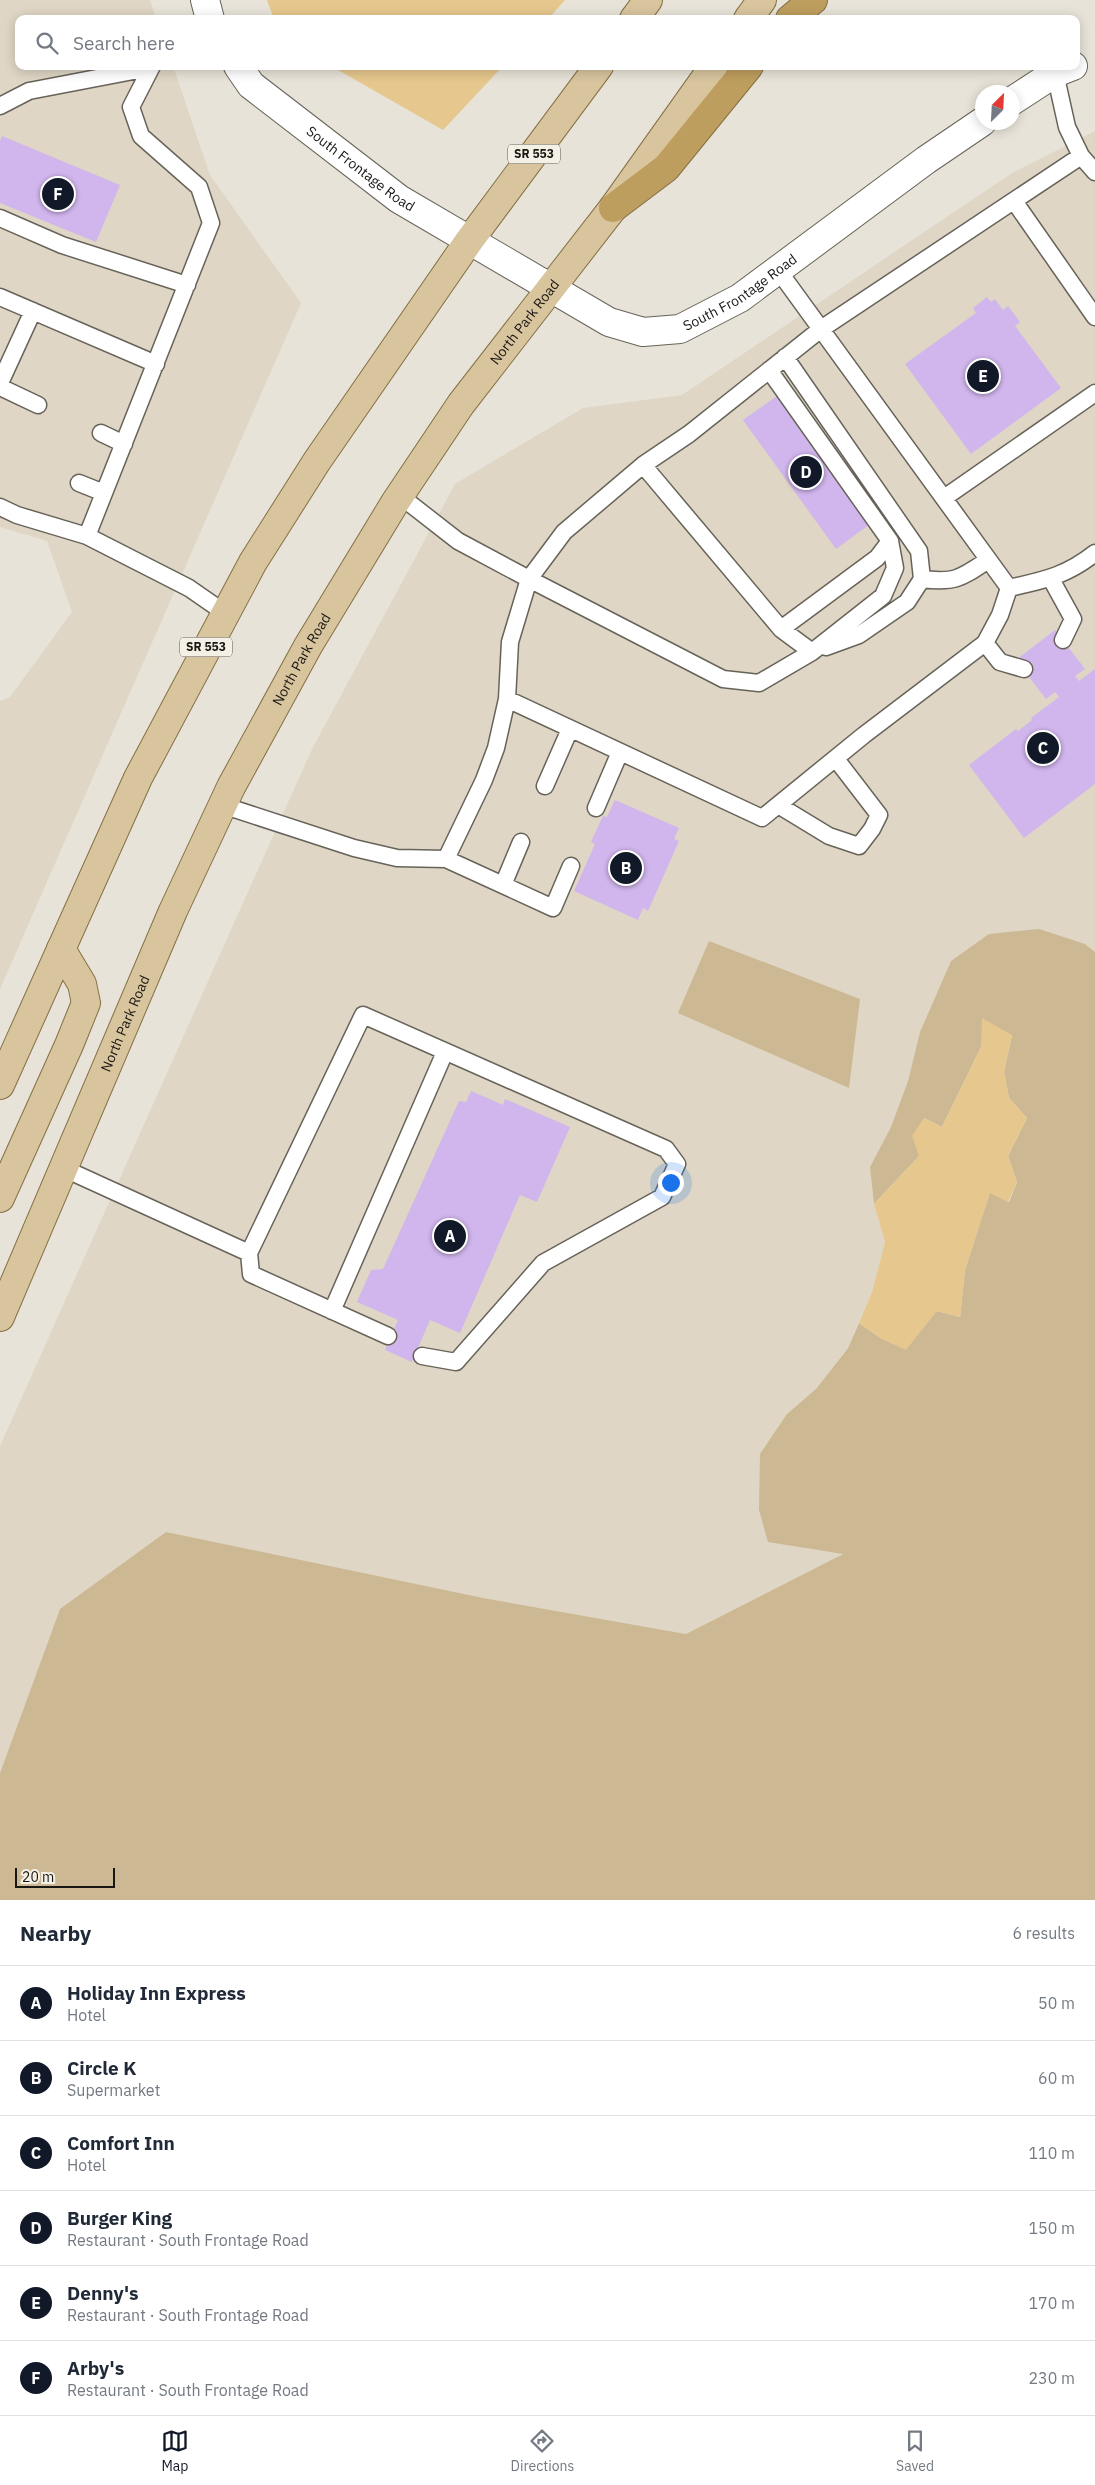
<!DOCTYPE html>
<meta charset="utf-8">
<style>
:root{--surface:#fff;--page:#f6f6f7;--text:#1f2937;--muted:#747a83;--line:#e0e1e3;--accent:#111827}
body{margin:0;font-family:"IBM Plex Sans",sans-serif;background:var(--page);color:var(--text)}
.compass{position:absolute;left:975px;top:85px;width:45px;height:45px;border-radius:50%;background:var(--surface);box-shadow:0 2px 12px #0003;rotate:24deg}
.scale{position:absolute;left:15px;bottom:12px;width:100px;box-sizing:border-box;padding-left:5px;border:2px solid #191714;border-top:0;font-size:14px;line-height:18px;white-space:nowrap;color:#191714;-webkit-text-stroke:4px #f5f0e5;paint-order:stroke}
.you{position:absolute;left:670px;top:1182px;width:18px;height:18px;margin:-12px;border:4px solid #fff;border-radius:50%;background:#1a73e8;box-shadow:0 0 0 8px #1a73e833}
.badge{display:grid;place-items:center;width:32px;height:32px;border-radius:50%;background:var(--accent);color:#fff;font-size:16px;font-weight:700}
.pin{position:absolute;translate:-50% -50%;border:2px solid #fff;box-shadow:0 1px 5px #0006}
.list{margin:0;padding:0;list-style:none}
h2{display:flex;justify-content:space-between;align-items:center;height:65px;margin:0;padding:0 20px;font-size:21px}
h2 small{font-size:16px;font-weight:400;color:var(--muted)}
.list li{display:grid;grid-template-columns:32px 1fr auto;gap:15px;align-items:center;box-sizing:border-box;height:75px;padding:0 20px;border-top:1px solid var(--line)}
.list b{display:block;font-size:19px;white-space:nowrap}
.list p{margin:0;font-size:16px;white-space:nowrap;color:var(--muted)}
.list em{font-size:16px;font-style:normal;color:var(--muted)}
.icon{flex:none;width:28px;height:28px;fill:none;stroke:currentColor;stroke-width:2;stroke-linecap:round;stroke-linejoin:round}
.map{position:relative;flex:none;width:1095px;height:1900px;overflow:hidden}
.search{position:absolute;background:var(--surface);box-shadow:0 2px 12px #0003;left:15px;right:15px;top:15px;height:55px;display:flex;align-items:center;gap:12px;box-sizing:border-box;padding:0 18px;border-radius:10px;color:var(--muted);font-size:19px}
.sheet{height:515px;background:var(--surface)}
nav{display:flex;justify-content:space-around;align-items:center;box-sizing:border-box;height:70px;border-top:1px solid var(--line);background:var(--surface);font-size:14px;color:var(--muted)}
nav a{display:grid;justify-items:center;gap:2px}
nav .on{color:var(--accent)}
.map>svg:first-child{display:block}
</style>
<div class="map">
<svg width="1095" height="1900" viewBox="0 0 1095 1900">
<rect width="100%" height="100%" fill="#e8e3d8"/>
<!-- built -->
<path fill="#dfd6c5" d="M0 0H150L156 19H19V66H173L210 175 301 303 0 989V701L10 697 72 612 47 541 0 527Z
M1095 131V952L1085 944 964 952 951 961 920 1032 908 1081 891 1127 870 1167 874 1204 885 1242 872 1292 848 1347 816 1389 787 1414 803 1548 844 1553 686 1634 483 1598 60 1609 0 1773V1446L312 749 455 484 583 408 682 395 1012 173Z"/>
<!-- green -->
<path fill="#ccb892" d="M1039 929 1085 944 1095 952V1900H0V1773L60 1609 166 1532 483 1598 686 1634 843 1554 768 1542 759 1510 760 1454 787 1414 816 1389 848 1348 859 1323 882 1339 937 1311 960 1317 965 1270 990 1192 1009 1202 1017 1182 1008 1156 1027 1118 1009 1098 1004 1072 1012 1035 981 1047 942 1127 924 1118 919 1156 874 1204 870 1167 891 1127 908 1081 920 1032 951 961 989 934Z
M709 941 860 999 849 1088 678 1013Z"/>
<!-- water -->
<path fill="#e6c88e" d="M267 0H565L548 19H274Z
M331 66H503L443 130Z
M982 1018 1012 1035 1004 1072 1009 1098 1027 1118 1008 1156 1017 1182 1008 1202 990 1193 965 1270 960 1317 937 1311 906 1350 882 1339 859 1323 872 1292 885 1242 874 1204 919 1156 912 1136 924 1118 942 1127 981 1047Z"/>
<!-- building -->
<path fill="#d1b5ed" d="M2 136 120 185 96 242 0 203V141Z
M987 297 991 302 995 299 1003 310 1008 306 1020 322 1015 326 1061 388 971 454 905 364 976 313 973 308Z
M777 396 870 524 836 549 743 420Z
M1055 630 1085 669 1075 676 1079 681 1095 669V784L1024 838 969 765 1016 729 1018 731 1032 720 1031 718 1059 697 1055 692 1046 699 1016 660Z
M615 800 679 828 674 839 679 841 648 911 643 908 638 920 574 891 595 844 591 842 603 816 607 817Z
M471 1091 503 1105 505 1099 570 1127 537 1202 520 1195 460 1333 430 1320 412 1362 385 1350 398 1320 357 1302 371 1270 383 1269 459 1101 466 1102Z"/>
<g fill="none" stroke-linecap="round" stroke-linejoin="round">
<!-- lane casing -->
<g stroke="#676359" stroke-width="19">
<path id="lane" d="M152 66 131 107 141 136 199 187 211 223 87 536 189 588 225 613
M0 106 29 91 149 68
M1081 156 1095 172
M1014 201 1095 317
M0 218 62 245 187 285
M0 297 156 364
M785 357 919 551 922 579 907 602 859 635 826 647
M769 370 890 541 877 558 781 629
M0 383 33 311
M0 387 38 405
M101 433 124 444
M643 465 781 629 812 652
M79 483 104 493
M944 498 1095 393
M0 507 17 515 87 536
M890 541 895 568 883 596 812 652 759 683 723 679 529 579 564 532 643 465 689 434 821 329 1081 156 1067 127 1055 73
M922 579C956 583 961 578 988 560
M1051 579 1073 619 1063 640
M1009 588C1044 580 1066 576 1095 553
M985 643 1000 662 1024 669
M507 699 762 818 864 735 985 643 1000 615 1009 588 778 270
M545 786 570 729
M222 805 354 848 397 858 446 859 484 780 496 748 507 699 510 642 529 579 458 541 399 495
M778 805 829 836 859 846 872 829 879 815 836 759
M596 808 620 752
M446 859 553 908 571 866
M503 885 521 842
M65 1169 249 1253 363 1015 666 1149 677 1164 662 1197 543 1263 456 1362 422 1356
M249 1253 251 1274 388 1336
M332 1311 445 1052"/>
</g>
<!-- secondary casing -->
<g stroke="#676359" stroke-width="30">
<g id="secondary">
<path d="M205 0 210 19"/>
<path id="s1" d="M238 66 251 85 399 199 609 322 643 332 680 329 740 298 926 160 982 122"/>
<path d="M1012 101 1055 73 1073 66"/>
</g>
</g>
<!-- primary casing -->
<g stroke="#846f44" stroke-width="30">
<g id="primary">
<path d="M634 19 648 0"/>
<path d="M748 19 762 0"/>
<path d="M0 1085 138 778 253 562 317 461 469 241 599 66"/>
<path d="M0 1198 69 1045 86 1003 82 984 61 949"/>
<path id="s2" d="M0 1317 173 911 231 787 308 646 396 501 461 404 613 208 714 66"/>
</g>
</g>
<!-- highway casing -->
<g stroke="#846f44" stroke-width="30">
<path id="highway" d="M790 19 813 0
M613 208 666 168 749 66"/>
</g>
<!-- lane -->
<use href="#lane" stroke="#fff" stroke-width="16"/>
<!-- secondary -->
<use href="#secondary" stroke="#fff" stroke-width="28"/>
<!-- primary -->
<use href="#primary" stroke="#d8c59e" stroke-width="28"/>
<!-- highway -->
<use href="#highway" stroke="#be9e5e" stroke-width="28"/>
</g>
<g text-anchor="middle" stroke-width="4" stroke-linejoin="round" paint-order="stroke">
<!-- shield labels -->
<g fill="#f5f0e5" stroke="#5b5853" stroke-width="1">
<rect x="508" y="144.5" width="52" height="19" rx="4"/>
<rect x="180" y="637.5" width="52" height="19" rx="4"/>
</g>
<g font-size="12" font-weight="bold" fill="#191714">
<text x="534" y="158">SR 553</text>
<text x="206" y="651">SR 553</text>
</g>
<!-- street labels -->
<g font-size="14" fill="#191714" stroke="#f5f0e5">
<text dy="5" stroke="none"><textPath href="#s1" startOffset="161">South Frontage Road</textPath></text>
<text dy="5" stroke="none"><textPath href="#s1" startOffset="596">South Frontage Road</textPath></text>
<text dy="5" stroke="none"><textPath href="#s2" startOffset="1129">North Park Road</textPath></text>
<text dy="5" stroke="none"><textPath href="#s2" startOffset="724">North Park Road</textPath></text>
<text dy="5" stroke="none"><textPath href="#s2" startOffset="319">North Park Road</textPath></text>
</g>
</g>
</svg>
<svg class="compass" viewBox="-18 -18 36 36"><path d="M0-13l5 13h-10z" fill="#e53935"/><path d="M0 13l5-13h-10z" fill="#747a83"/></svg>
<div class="scale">20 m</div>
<div class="you"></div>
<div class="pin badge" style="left:450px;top:1236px">A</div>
<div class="pin badge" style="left:626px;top:868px">B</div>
<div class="pin badge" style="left:1043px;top:748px">C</div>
<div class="pin badge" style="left:806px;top:472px">D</div>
<div class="pin badge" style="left:983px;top:376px">E</div>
<div class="pin badge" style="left:58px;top:194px">F</div>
<div class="search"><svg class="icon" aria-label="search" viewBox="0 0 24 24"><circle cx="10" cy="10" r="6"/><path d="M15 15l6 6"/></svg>Search here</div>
</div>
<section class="sheet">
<h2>Nearby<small>6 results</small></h2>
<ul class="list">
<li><span class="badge">A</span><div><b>Holiday Inn Express</b><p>Hotel</p></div><em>50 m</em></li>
<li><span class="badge">B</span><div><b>Circle K</b><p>Supermarket</p></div><em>60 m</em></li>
<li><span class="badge">C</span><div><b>Comfort Inn</b><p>Hotel</p></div><em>110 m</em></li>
<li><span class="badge">D</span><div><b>Burger King</b><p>Restaurant · South Frontage Road</p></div><em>150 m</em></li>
<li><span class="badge">E</span><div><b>Denny's</b><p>Restaurant · South Frontage Road</p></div><em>170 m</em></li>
<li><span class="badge">F</span><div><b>Arby's</b><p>Restaurant · South Frontage Road</p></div><em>230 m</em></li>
</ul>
</section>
<nav>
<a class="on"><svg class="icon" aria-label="map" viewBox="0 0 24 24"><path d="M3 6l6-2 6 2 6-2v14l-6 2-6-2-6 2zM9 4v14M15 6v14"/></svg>Map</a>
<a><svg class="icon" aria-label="directions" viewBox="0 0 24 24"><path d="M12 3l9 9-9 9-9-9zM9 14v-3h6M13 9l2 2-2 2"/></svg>Directions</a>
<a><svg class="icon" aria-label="saved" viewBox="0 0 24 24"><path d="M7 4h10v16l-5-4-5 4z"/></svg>Saved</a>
</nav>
